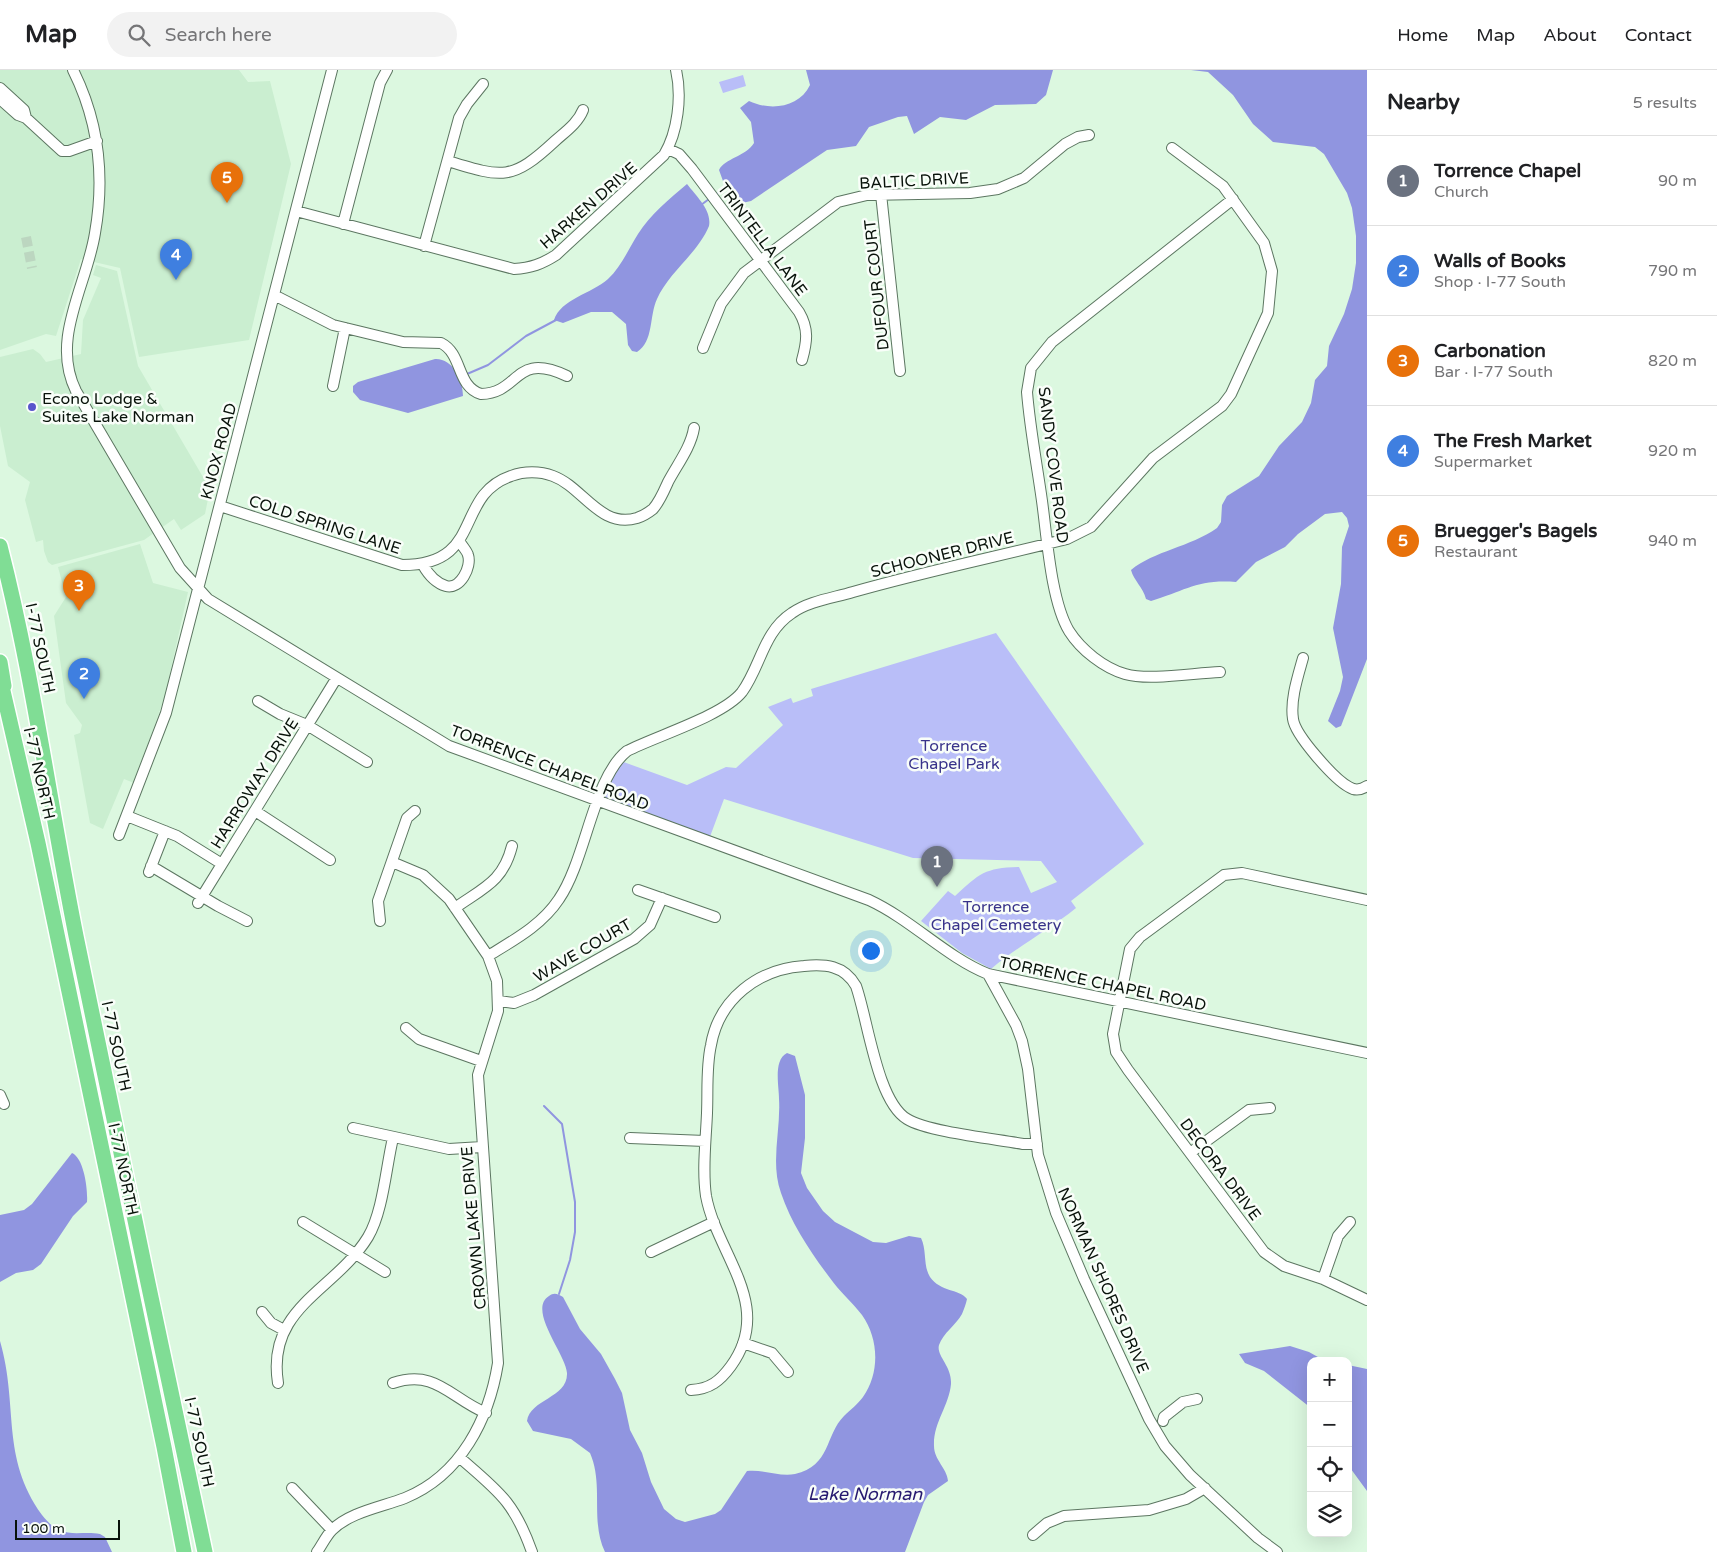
<!DOCTYPE html>
<meta charset="utf-8">
<style>
:root{--surface:#fff;--page:#f2f2f2;--text:#202124;--muted:#757577;--line:#e0e0e0;--accent:#5954cc}
body{margin:0;font-family:"Varela Round",sans-serif;background:var(--page);color:var(--text)}
.controls{position:absolute;right:15px;bottom:15px;display:grid;overflow:hidden;border-radius:10px;box-shadow:0 5px 20px #0002}
.controls button{width:45px;height:45px;display:grid;place-items:center;padding:0;border:0;border-bottom:1px solid var(--line);background:var(--surface);color:var(--text);font:25px sans-serif}
.scale{position:absolute;left:15px;bottom:12px;width:105px;box-sizing:border-box;padding-left:5px;border:2px solid #08120a;border-top:0;font-size:14px;line-height:18px;white-space:nowrap;color:#08120a;-webkit-text-stroke:4px #f9fef9;paint-order:stroke}
.you{position:absolute;left:870px;top:880px;width:18px;height:18px;margin:-12px;border:4px solid #fff;border-radius:50%;background:#1a73e8;box-shadow:0 0 0 8px #1a73e833}
.badge{display:grid;place-items:center;width:32px;height:32px;border-radius:50%;background:var(--accent);color:#fff;font-size:16px;font-weight:700}
.pin{position:absolute;translate:-50% -41px;filter:drop-shadow(0 1px 2px #0008)}
.pin::after{content:'';position:absolute;top:26px;width:18px;height:15px;background:inherit;clip-path:polygon(0 0,100% 0,50% 100%)}
.list{margin:0;padding:0;list-style:none}
h2{display:flex;justify-content:space-between;align-items:center;height:65px;margin:0;padding:0 20px;font-size:21px}
h2 small{font-size:16px;font-weight:400;color:var(--muted)}
.list li{display:grid;grid-template-columns:32px 1fr auto;gap:15px;align-items:center;box-sizing:border-box;height:90px;padding:0 20px;border-top:1px solid var(--line)}
.list b{display:block;font-size:19px;white-space:nowrap}
.list p{margin:0;font-size:16px;white-space:nowrap;color:var(--muted)}
.list em{font-size:16px;font-style:normal;color:var(--muted)}
.icon{flex:none;width:28px;height:28px;fill:none;stroke:currentColor;stroke-width:2;stroke-linecap:round;stroke-linejoin:round}
.map{position:relative;flex:none;width:1367px;height:1482px;overflow:hidden}
header{display:flex;align-items:center;gap:30px;box-sizing:border-box;height:70px;padding:0 25px;background:var(--surface);border-bottom:1px solid var(--line)}
header strong{font-size:24px}
nav{display:flex;gap:28px;margin-inline-start:auto;font-size:18px}
.search{width:350px;height:45px;background:var(--page);display:flex;align-items:center;gap:12px;box-sizing:border-box;padding:0 18px;border-radius:28px;color:var(--muted);font-size:19px}
main{display:flex}
aside{flex:1;background:var(--surface)}
.map>svg:first-child{display:block}
</style>
<header>
<strong>Map</strong>
<div class="search"><svg class="icon" aria-label="search" viewBox="0 0 24 24"><circle cx="10" cy="10" r="6"/><path d="M15 15l6 6"/></svg>Search here</div>
<nav><a>Home</a><a>Map</a><a>About</a><a>Contact</a></nav>
</header>
<main>
<div class="map">
<svg width="1367" height="1482" viewBox="0 0 1367 1482">
<rect width="100%" height="100%" fill="#dcf8e0"/>
<!-- built -->
<path fill="#caeed0" d="M0 0H239L248 12 270 11 291 94 249 270 139 287 120 198 81 189 56 266 46 264 0 280Z
M96 195 117 201 138 296 210 419 205 444 181 460 174 449 144 470 52 495 48 492 44 481 43 470 36 472 25 430 30 412 8 396 0 356V287L33 279 40 284 46 292 81 284 83 250 101 208 93 205Z
M140 474 153 513 188 522 165 626 134 713 124 709 103 759 90 753 74 665 80 663 82 655 66 633 54 546 66 527 58 497Z"/>
<!-- green -->
<path fill="#b9bef8" d="M743 5 746 16 723 23 719 12Z
M996 563 1144 774 1071 831 1076 838C1049 860 1018 876 991 899L962 883 921 851 948 821 955 826C980 803 985 798 1019 797L1031 823 1057 812 1041 791 913 788 724 729 708 772 598 732 618 690 687 715 726 697 736 698 783 655 768 637 791 628 793 633 813 626 811 619Z"/>
<!-- water -->
<path fill="#9095e0" d="M806 0H1053L1046 25 1036 34 995 35 966 50 940 47 914 64 907 46 898 47 869 57 856 76 827 80 751 131 742 133 723 111 719 100C725 88 745 87 754 73L751 52 740 38 749 31C770 41 799 38 810 15Z
M1191 0H1367V589L1341 656 1336 658 1328 651 1340 621 1343 607 1333 558 1341 514 1342 477 1349 456 1347 448 1342 442 1325 444 1298 464 1285 477 1256 492 1236 512C1197 509 1185 521 1151 531L1146 529C1143 517 1134 511 1131 500 1154 481 1190 477 1217 458L1221 452 1222 435 1227 426 1259 406 1279 376 1302 352 1311 333 1315 310 1327 296 1329 276 1344 244 1352 219 1356 193V166L1352 138 1347 123 1324 84 1315 77 1273 72 1253 54 1233 25 1208 2Z
M687 114C696 126 712 140 709 156 698 183 669 202 657 229 649 246 654 271 637 282L632 281 628 275 626 254 612 242H591L563 253 554 250C561 229 591 224 608 209 621 197 628 180 638 164 650 145 669 129 687 114Z
M435 289C452 288 463 309 463 326L408 343 360 330 353 322V316L358 312Z
M787 983 795 986 805 1025V1068L801 1103 807 1118 823 1141 835 1152 873 1172 886 1173 909 1166 921 1168C927 1180 923 1196 930 1207 940 1222 960 1219 967 1229 966 1234 964 1239 962 1244 956 1255 943 1263 939 1275 936 1286 952 1296 951 1314 949 1336 933 1353 934 1376 934 1390 947 1398 948 1411L928 1425 924 1432 905 1482H605C590 1451 604 1415 590 1383L571 1369 533 1361 527 1351C530 1329 568 1328 567 1303 566 1284 527 1240 549 1226 554 1222 558 1224 563 1227L580 1259 601 1284 615 1309 622 1323 630 1360 642 1383 651 1412 664 1439 676 1449 685 1452 715 1444 721 1440 747 1401C763 1399 779 1407 795 1404 831 1396 825 1365 844 1346 850 1340 858 1334 863 1327 880 1303 879 1269 862 1245 852 1232 839 1221 830 1208 811 1183 791 1153 781 1123 770 1092 781 1060 779 1029 779 1016 773 990 787 983Z
M72 1083C84 1088 88 1120 87 1132L73 1146 41 1194 33 1200 16 1203 0 1212V1145L24 1140 32 1134Z
M0 1271C19 1337 0 1386 42 1445 47 1451 52 1457 59 1460 72 1466 86 1461 100 1464L105 1467 112 1482H0Z
M1290 1276 1309 1282 1325 1291H1311V1338L1264 1301 1245 1293 1239 1284Z
M1348 1295 1367 1299V1421L1348 1395Z"/>
<g fill="none" stroke-linecap="round" stroke-linejoin="round">
<!-- stream -->
<path stroke="#9095e0" stroke-width="2" d="M715 125 730 116
M701 135 709 129
M467 304 488 295 526 266 556 250
M544 1036 562 1054 575 1132V1162L570 1190 559 1224"/>
<!-- minor-tunnel -->
<path stroke="#bcd6c0" stroke-width="10" stroke-dasharray="10 5" stroke-linecap="butt" d="M26 167 32 198"/>
<!-- minor casing -->
<g stroke="#5c7661" stroke-width="12">
<path id="minor" d="M73 0C99 52 105 106 95 163 87 215 50 269 76 321L180 498 208 529 449 676 869 830C912 850 946 887 988 904L1367 983
M0 18 24 40 26 48
M0 29 18 45 26 48 62 81H69L97 71
M668 79 679 84 692 99 799 242C809 259 807 272 802 290
M448 91C503 108 512 111 555 71 565 62 578 53 583 40
M881 124 900 301
M296 141 514 199C531 198 542 194 556 185L664 85C678 62 682 26 676 0
M343 154 380 13 387 0
M424 176 459 48 467 34 483 14
M274 225 333 255 403 272 441 273C463 284 456 316 481 324 521 323 513 281 567 306
M703 278 721 234 744 203 838 132 867 125 970 123 998 119 1024 108 1065 74 1078 67 1089 65
M333 316 345 258
M220 436 402 495C485 495 453 426 511 406 524 401 540 401 553 406 583 417 600 459 637 448 643 446 648 443 653 439 660 431 664 421 668 412 677 395 691 377 694 358
M423 495C428 504 436 513 446 516 460 520 472 497 468 485 467 481 462 476 460 472
M1303 588C1298 606 1290 630 1293 649 1295 665 1334 709 1349 717 1355 721 1361 720 1367 716
M1220 602C1193 603 1149 611 1125 604 1104 598 1081 580 1069 561 1051 531 1047 467 1042 431 1037 395 1030 359 1027 322L1031 298 1052 272 1233 129
M258 631 280 644 307 655 367 692
M255 741 330 790
M127 746 177 766 222 794
M119 765 166 643 332 0
M151 796 218 836 247 851
M149 802 165 761
M638 820 715 847
M1367 830 1242 803 1224 805 1140 867 1130 879 1113 964 1116 982 1128 1000 1264 1182 1284 1196 1323 1209 1367 1230
M198 833 336 609
M455 838C483 818 503 812 512 776
M380 851 378 831 407 748 415 741
M488 886C514 870 542 855 559 829 586 790 593 708 627 681 656 666 723 646 742 622 761 596 763 562 792 543 809 531 833 528 853 522 923 502 995 487 1067 469L1091 457 1153 388 1222 336 1231 324 1268 243 1272 201 1264 173 1223 116 1172 78
M988 904 1016 955 1022 971 1028 999 1038 1085 1056 1143 1084 1209 1149 1349 1165 1376 1190 1405 1258 1468 1277 1482
M499 931 514 933 534 925 634 869 650 855 662 828
M406 958 419 969 481 991
M0 1025 4 1034
M353 1058 449 1079 482 1077
M630 1068 705 1071
M1190 1083 1249 1040 1270 1038
M303 1152 385 1202
M651 1182 714 1152
M1323 1209 1338 1166 1350 1152
M262 1242 271 1253 284 1260
M743 1273 772 1283 788 1302
M278 1313C266 1237 335 1221 368 1167 383 1142 386 1097 393 1068
M393 1313C436 1299 450 1328 486 1343
M691 1320C710 1319 720 1311 731 1296 775 1235 717 1185 706 1126 702 1099 706 1070 707 1043 708 1020 706 997 711 975 719 929 758 899 804 896 825 894 844 895 856 916 868 950 877 1031 907 1049 928 1062 996 1069 1023 1074H1037
M1163 1351 1164 1347 1183 1332 1197 1329
M459 1387C498 1421 514 1431 532 1482
M292 1418 332 1460
M1033 1465 1047 1453 1064 1446 1149 1440 1186 1429 1205 1418
M317 1482C322 1475 326 1466 332 1460 350 1442 382 1437 405 1428 461 1405 489 1349 498 1293L478 1005 498 941 497 911 488 886 449 829 423 805 392 792"/>
</g>
<!-- highway casing -->
<g stroke="#fff" stroke-width="18">
<path id="highway" d="M0 476C33 604 50 736 76 866 117 1071 162 1277 205 1482
M0 592 4 616
M0 608 38 773 164 1377 184 1482"/>
</g>
<!-- minor -->
<use href="#minor" stroke="#fff" stroke-width="10"/>
<!-- highway -->
<use href="#highway" stroke="#80dd95" stroke-width="15"/>
</g>
<!-- markers -->
<circle fill="#5954cc" stroke="#f9fef9" stroke-width="2" cx="32" cy="337" r="5"/>
<g text-anchor="middle" stroke-width="5" stroke-linejoin="round" paint-order="stroke">
<!-- street labels -->
<g font-size="16" fill="#08120a" stroke="#f9fef9">
<text transform="translate(914 110) rotate(-3)" y="6">BALTIC DRIVE</text>
<text transform="translate(588 135) rotate(-41)" y="6">HARKEN DRIVE</text>
<text transform="translate(763 169) rotate(53)" y="6">TRINTELLA LANE</text>
<text transform="translate(876 215) rotate(-96)" y="6">DUFOUR COURT</text>
<text transform="translate(218 381) rotate(-75)" y="6">KNOX ROAD</text>
<text transform="translate(1054 395) rotate(83)" y="6">SANDY COVE ROAD</text>
<text transform="translate(325 454) rotate(18)" y="6">COLD SPRING LANE</text>
<text transform="translate(942 484) rotate(-14)" y="6">SCHOONER DRIVE</text>
<text transform="translate(41 578) rotate(78)" y="6">I-77 SOUTH</text>
<text transform="translate(550 697) rotate(21)" y="6">TORRENCE CHAPEL ROAD</text>
<text transform="translate(40 703) rotate(77)" y="6">I-77 NORTH</text>
<text transform="translate(254 713) rotate(-58)" y="6">HARROWAY DRIVE</text>
<text transform="translate(582 880) rotate(-30)" y="6">WAVE COURT</text>
<text transform="translate(1103 913) rotate(12)" y="6">TORRENCE CHAPEL ROAD</text>
<text transform="translate(117 976) rotate(78)" y="6">I-77 SOUTH</text>
<text transform="translate(124 1099) rotate(78)" y="6">I-77 NORTH</text>
<text transform="translate(1221 1099) rotate(53)" y="6">DECORA DRIVE</text>
<text transform="translate(473 1158) rotate(-95)" y="6">CROWN LAKE DRIVE</text>
<text transform="translate(1104 1210) rotate(66)" y="6">NORMAN SHORES DRIVE</text>
<text transform="translate(200 1372) rotate(78)" y="6">I-77 SOUTH</text>
</g>
<!-- poi labels -->
<g font-size="16" fill="#08120a" stroke="#f9fef9" text-anchor="start">
<text x="42" y="334">Econo Lodge &amp;<tspan x="42" dy="18">Suites Lake Norman</tspan></text>
</g>
<!-- park labels -->
<g font-size="16" fill="#38338a" stroke="#f9fef9">
<text x="954" y="681">Torrence<tspan x="954" dy="18">Chapel Park</tspan></text>
<text x="996" y="842">Torrence<tspan x="996" dy="18">Chapel Cemetery</tspan></text>
</g>
<!-- water labels -->
<g font-size="18" font-style="italic" fill="#261a70" stroke="#f9fef9">
<text x="865" y="1430">Lake Norman</text>
</g>
</g>
</svg>
<div class="controls">
<button>+</button>
<button>−</button>
<button><svg class="icon" aria-label="locate" viewBox="0 0 24 24"><circle cx="12" cy="12" r="6"/><path d="M12 2v4M12 18v4M2 12h4M18 12h4"/></svg></button>
<button><svg class="icon" aria-label="layers" viewBox="0 0 24 24"><path d="M12 4l9 5-9 5-9-5zM3 14l9 5 9-5"/></svg></button>
</div>
<div class="scale">100 m</div>
<div class="you"></div>
<div class="pin badge" style="left:937px;top:817px;background:#6b7280">1</div>
<div class="pin badge" style="left:84px;top:629px;background:#3f7fe0">2</div>
<div class="pin badge" style="left:79px;top:541px;background:#e8710a">3</div>
<div class="pin badge" style="left:176px;top:210px;background:#3f7fe0">4</div>
<div class="pin badge" style="left:227px;top:133px;background:#e8710a">5</div>
</div>
<aside>
<h2>Nearby<small>5 results</small></h2>
<ul class="list">
<li><span class="badge" style="background:#6b7280">1</span><div><b>Torrence Chapel</b><p>Church</p></div><em>90 m</em></li>
<li><span class="badge" style="background:#3f7fe0">2</span><div><b>Walls of Books</b><p>Shop · I-77 South</p></div><em>790 m</em></li>
<li><span class="badge" style="background:#e8710a">3</span><div><b>Carbonation</b><p>Bar · I-77 South</p></div><em>820 m</em></li>
<li><span class="badge" style="background:#3f7fe0">4</span><div><b>The Fresh Market</b><p>Supermarket</p></div><em>920 m</em></li>
<li><span class="badge" style="background:#e8710a">5</span><div><b>Bruegger's Bagels</b><p>Restaurant</p></div><em>940 m</em></li>
</ul>
</aside>
</main>
